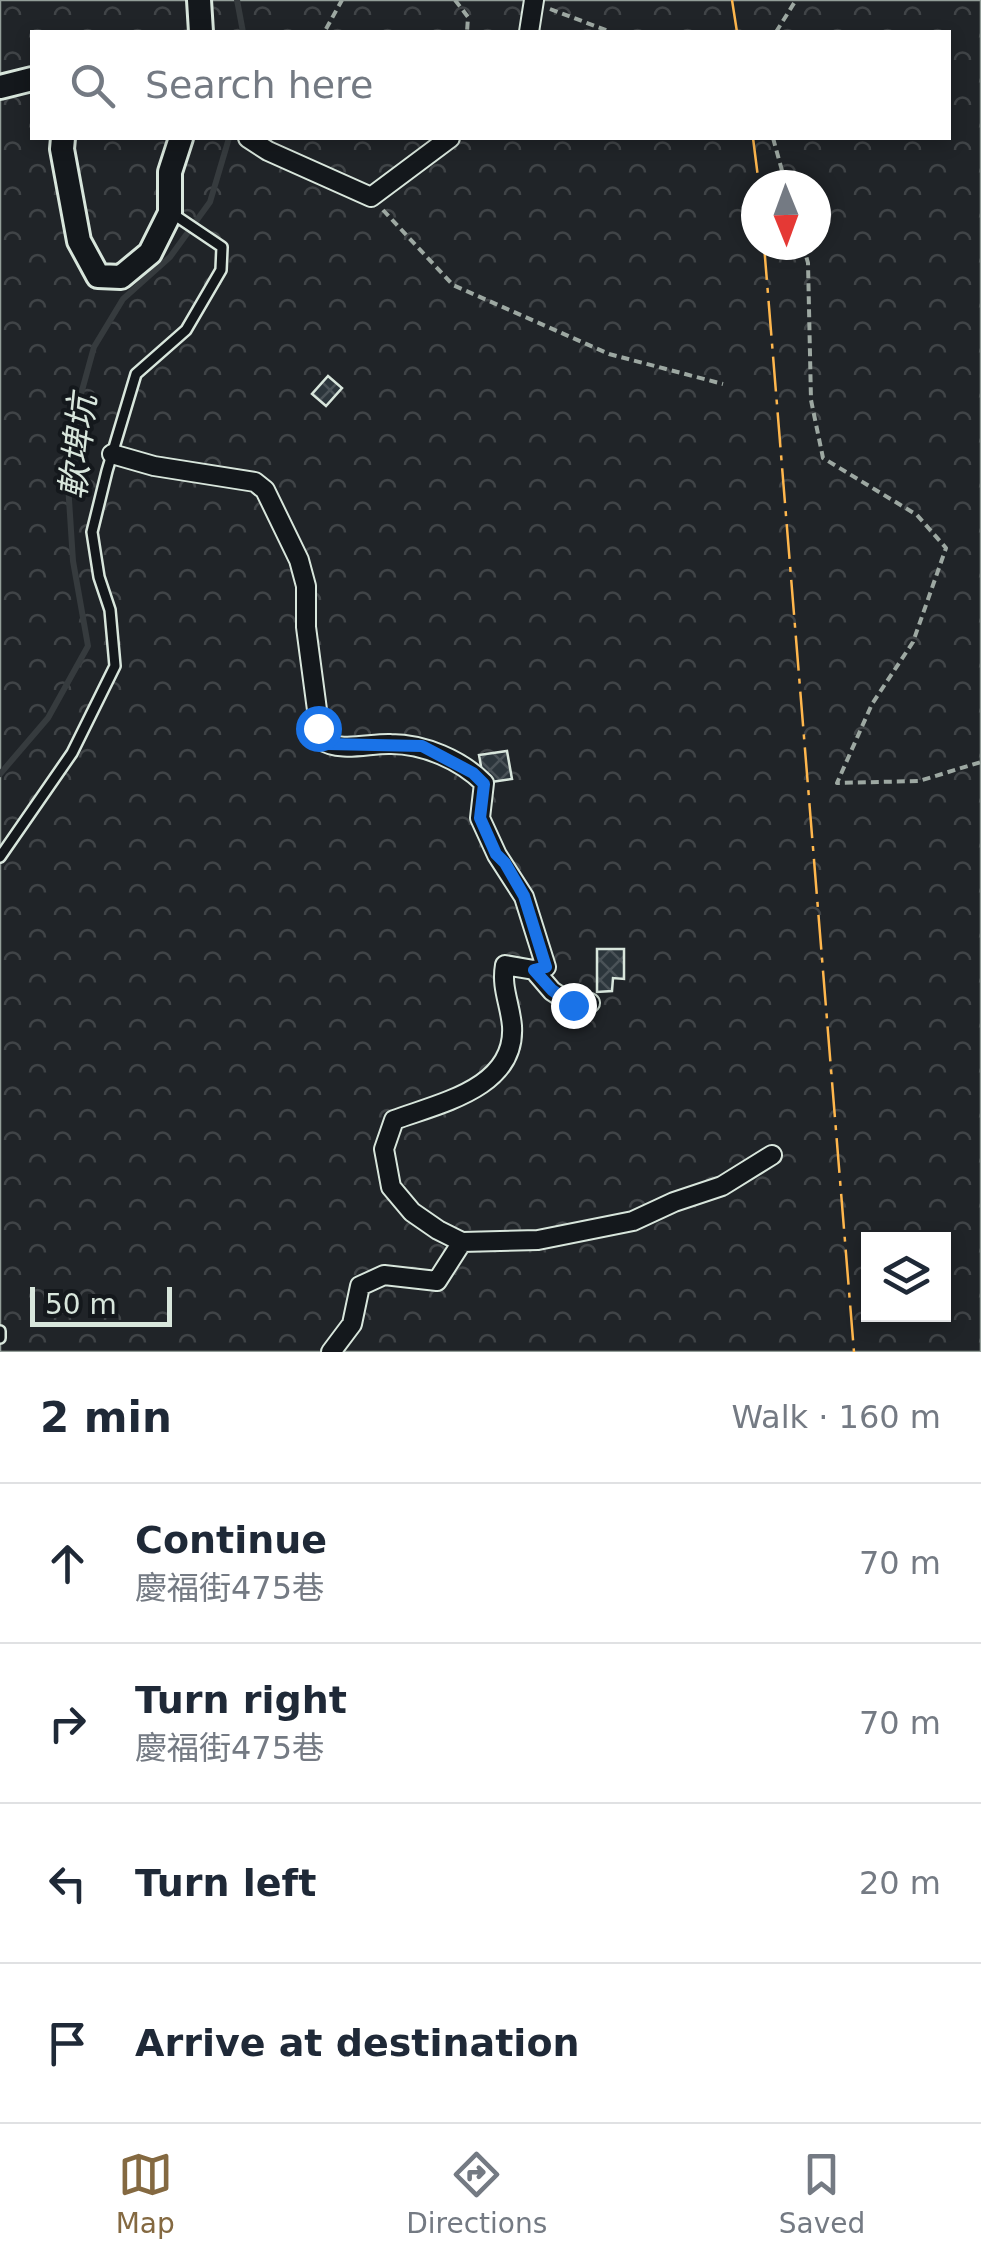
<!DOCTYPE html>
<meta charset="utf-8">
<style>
:root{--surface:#fff;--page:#f2f2f3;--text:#1f2937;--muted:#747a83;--line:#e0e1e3;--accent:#846941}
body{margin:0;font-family:"DejaVu Sans","Noto Sans TC",sans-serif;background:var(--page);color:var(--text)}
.controls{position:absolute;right:30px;bottom:30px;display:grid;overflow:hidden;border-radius:0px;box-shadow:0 5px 15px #0003}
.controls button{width:90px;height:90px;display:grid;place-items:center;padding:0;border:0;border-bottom:2px solid var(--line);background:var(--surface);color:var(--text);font:50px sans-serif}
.compass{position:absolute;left:741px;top:170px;width:90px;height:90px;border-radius:50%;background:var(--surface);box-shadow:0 5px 15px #0003;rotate:179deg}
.scale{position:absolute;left:30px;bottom:25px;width:142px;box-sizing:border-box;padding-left:10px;border:5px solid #d8e6dc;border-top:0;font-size:28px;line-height:35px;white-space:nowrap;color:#d8e6dc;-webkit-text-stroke:8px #14181c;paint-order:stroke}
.stop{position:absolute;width:30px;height:30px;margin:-22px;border:8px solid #1a73e8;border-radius:50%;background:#fff}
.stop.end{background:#1a73e8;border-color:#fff;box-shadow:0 2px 10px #0008}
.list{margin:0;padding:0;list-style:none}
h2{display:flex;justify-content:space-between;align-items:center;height:130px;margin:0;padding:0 40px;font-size:42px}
h2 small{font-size:32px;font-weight:400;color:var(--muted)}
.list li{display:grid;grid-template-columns:65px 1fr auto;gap:30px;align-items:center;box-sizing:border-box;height:160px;padding:0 40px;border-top:2px solid var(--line)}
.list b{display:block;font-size:38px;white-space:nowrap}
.list p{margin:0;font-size:32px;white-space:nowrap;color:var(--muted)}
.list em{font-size:32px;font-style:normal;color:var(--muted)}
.icon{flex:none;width:55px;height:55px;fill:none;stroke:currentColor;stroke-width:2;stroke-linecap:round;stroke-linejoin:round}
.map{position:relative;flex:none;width:981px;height:1352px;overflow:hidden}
.search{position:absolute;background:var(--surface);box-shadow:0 5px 15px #0003;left:30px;right:30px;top:30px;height:110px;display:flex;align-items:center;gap:25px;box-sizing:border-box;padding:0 35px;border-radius:0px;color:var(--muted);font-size:38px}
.sheet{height:770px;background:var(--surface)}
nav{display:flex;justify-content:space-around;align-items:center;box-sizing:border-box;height:140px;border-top:2px solid var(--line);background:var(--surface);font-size:28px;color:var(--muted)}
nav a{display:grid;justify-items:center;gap:5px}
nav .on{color:var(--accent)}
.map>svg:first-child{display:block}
</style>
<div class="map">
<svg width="981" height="1352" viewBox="0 0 981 1352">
<defs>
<pattern id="forest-crowns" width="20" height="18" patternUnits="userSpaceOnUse" patternTransform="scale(2.5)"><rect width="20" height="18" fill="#202428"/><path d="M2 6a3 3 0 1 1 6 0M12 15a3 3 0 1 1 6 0" fill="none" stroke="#404447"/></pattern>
<pattern id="building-cross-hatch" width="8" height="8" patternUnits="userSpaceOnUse" patternTransform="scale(2.5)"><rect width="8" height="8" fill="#2c363c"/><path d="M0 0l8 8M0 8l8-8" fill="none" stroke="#4a5358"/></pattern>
</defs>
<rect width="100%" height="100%" fill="#14181c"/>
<!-- forest -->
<path fill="url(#forest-crowns)" stroke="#939e99" stroke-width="2.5" fill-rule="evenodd" d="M0 0H981V1352H0ZM32 32H948V138H32ZM756 185H816V245H756ZM868 1240H944V1314H868Z"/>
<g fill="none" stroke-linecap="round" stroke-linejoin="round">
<!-- stream -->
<path stroke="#363b3e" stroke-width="6" d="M237 0 243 32
M0 774 48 718 88 646 73 561 68 484 78 405 94 347 123 299 170 257 210 202 229 138"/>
</g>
<!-- building -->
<path fill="url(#building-cross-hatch)" stroke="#d8e6dc" stroke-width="2.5" d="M328 376 342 388 326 406 312 394Z
M507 751 512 779 484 783 479 755Z
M597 949H624V979L613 978 612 991 597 992Z"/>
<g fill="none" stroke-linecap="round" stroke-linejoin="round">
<!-- service casing -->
<g stroke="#d8e6dc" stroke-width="14">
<path id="service" d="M0 857 72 753 115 666 110 610 99 577 92 532 107 471 136 374 186 330 221 270 222 247 173 214
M0 1331V1338"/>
</g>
<!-- minor casing -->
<g stroke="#d8e6dc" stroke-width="22">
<path id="minor" d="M529 32 534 0
M248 138 268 151 371 197 450 138
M112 454 154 466 255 482 265 490 299 560 306 586V627L321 740C340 753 370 743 391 744 424 744 461 760 484 783L480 818 497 855 524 897 546 967 534 970 505 965C501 988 510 1003 512 1026 516 1088 440 1103 394 1120L384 1149 391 1187 412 1212 438 1230 462 1242 538 1240 633 1221 674 1202 722 1186 772 1155
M534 970 552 991 573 1005 590 1003
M331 1352 352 1324 360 1286 384 1275 437 1281 462 1242"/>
</g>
<!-- tertiary casing -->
<g stroke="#d8e6dc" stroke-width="28">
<path id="tertiary" d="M199 0 201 32
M0 87 32 79
M63 138 62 149 79 241 98 276 121 277 150 253 170 213V172L181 138"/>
</g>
<!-- path -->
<path stroke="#9da8a2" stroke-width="4" stroke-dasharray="8 5" stroke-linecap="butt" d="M455 0 468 17 467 32
M550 9 611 32
M326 29 342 0
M776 32 796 0
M773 138 786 185
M383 210 453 285 609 354 723 384
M803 245 808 263 811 400 823 458 917 515 946 548 913 642 872 704 837 783 919 781 981 762"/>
<!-- service -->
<use href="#service" stroke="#14181c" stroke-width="9"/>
<!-- minor -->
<use href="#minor" stroke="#14181c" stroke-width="18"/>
<!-- tertiary -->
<use href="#tertiary" stroke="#14181c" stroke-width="22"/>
<!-- power -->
<path stroke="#ffb74d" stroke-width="2.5" stroke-dasharray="35 8 5 8" stroke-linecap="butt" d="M732 0 737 32
M753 138 759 185
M764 245 854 1352"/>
</g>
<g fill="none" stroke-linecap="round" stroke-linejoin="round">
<!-- route -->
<path stroke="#1a73e8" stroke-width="12" d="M318 728 321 740 327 744 422 746 473 773 484 784 480 818 496 854 505 863 524 896 546 967 534 970 552 990 573 1005"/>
</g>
<g text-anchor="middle" stroke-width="8" stroke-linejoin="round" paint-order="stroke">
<!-- water labels -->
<g font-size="35" font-style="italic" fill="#d8e6dc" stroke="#14181c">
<text transform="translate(78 447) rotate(-84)" y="12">軟埤坑</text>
</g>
</g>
</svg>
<div class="controls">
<button><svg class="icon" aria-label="layers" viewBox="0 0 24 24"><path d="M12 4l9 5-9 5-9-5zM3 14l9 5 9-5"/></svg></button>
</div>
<svg class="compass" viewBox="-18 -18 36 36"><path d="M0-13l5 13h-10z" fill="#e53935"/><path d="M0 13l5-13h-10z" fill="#747a83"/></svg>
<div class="scale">50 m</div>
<div class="stop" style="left:318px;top:728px"></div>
<div class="stop end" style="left:573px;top:1005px"></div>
<div class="search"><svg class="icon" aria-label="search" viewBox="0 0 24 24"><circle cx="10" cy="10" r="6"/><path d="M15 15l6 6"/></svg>Search here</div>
</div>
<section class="sheet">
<h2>2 min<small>Walk · 160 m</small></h2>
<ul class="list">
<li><svg class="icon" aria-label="ahead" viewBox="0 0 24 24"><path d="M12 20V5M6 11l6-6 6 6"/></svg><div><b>Continue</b><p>慶福街475巷</p></div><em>70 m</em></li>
<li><svg class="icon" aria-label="right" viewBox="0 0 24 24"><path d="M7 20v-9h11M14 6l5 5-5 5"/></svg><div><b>Turn right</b><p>慶福街475巷</p></div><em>70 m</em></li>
<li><svg class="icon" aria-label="left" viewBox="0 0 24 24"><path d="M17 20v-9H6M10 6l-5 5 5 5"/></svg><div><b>Turn left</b></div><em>20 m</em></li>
<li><svg class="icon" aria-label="arrive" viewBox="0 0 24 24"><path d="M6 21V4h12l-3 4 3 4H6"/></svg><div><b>Arrive at destination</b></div></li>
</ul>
</section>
<nav>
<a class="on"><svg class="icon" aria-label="map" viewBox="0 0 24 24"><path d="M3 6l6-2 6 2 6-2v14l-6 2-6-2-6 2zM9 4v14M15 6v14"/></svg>Map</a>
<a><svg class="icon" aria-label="directions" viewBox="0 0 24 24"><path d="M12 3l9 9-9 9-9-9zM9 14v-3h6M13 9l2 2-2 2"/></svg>Directions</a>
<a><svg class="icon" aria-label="saved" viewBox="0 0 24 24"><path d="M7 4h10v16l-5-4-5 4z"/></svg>Saved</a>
</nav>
